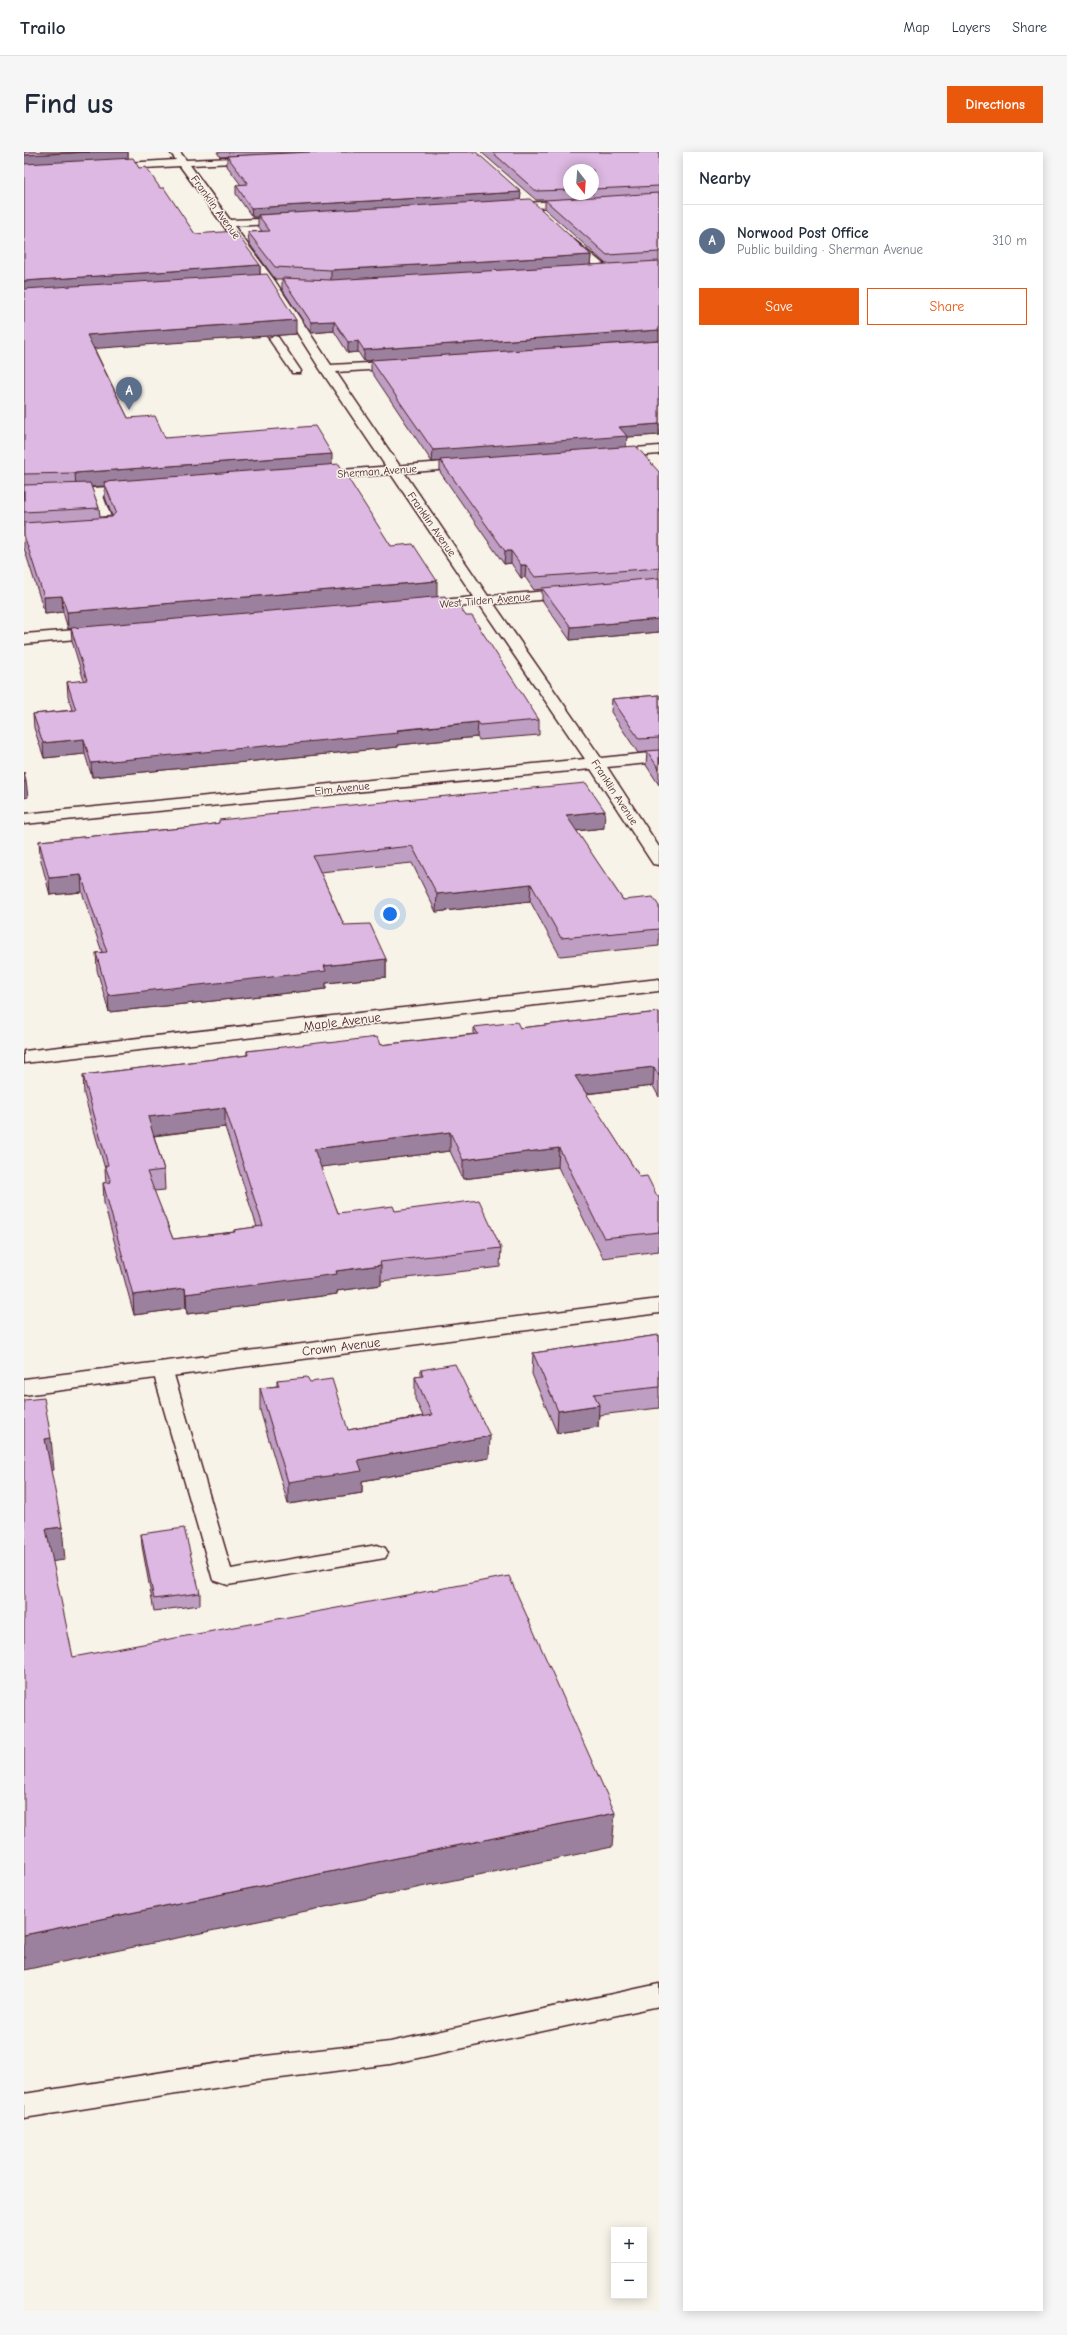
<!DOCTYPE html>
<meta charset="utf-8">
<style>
:root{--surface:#fff;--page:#f6f6f7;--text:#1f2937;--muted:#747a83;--line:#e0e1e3;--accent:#ea580c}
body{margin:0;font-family:"Comic Neue",sans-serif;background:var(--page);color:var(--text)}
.controls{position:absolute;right:12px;bottom:12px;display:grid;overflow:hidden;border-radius:0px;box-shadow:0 2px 10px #0003}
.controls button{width:36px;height:36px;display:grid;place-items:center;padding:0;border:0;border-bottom:1px solid var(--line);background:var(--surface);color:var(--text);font:20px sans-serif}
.compass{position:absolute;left:539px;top:12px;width:36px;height:36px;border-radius:50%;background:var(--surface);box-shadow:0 2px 10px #0003;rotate:163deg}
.you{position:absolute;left:366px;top:762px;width:14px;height:14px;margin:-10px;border:3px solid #fff;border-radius:50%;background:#1a73e8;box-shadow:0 0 0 6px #1a73e833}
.badge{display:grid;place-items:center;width:26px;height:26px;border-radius:50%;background:var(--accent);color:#fff;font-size:13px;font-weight:700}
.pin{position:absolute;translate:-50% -33px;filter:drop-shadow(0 1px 2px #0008)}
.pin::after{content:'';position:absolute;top:21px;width:14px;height:12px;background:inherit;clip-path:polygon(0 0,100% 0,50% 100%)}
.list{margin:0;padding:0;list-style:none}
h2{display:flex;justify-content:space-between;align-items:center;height:52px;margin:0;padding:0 16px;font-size:17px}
h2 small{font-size:13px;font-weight:400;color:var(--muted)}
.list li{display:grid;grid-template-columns:26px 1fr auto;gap:12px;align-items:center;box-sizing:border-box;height:72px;padding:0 16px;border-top:1px solid var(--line)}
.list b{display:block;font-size:15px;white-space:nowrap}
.list p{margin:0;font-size:13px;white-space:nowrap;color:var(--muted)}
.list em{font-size:13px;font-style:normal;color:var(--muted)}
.actions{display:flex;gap:8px;padding:12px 16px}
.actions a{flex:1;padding:9px 0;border:1px solid var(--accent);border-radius:0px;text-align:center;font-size:14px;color:var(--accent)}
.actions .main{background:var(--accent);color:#fff}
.map{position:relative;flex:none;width:635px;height:2159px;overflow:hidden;border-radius:0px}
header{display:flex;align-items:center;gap:24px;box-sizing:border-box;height:56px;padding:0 20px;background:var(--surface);border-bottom:1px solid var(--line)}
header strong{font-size:19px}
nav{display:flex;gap:22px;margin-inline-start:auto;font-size:14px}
.intro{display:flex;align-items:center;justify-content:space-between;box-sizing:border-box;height:96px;padding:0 24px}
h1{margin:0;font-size:28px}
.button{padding:10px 18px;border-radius:0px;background:var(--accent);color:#fff;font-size:14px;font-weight:700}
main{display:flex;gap:24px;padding:0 24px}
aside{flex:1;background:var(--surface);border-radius:0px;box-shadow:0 2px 10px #0003}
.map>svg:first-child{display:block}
</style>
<header>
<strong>Trailo</strong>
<nav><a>Map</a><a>Layers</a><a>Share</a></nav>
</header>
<div class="intro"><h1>Find us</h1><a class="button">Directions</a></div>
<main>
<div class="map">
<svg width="635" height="2159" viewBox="0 0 635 2159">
<rect width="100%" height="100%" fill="#f7f3e8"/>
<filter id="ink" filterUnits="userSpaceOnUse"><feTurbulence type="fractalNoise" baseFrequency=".025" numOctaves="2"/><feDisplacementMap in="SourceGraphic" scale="8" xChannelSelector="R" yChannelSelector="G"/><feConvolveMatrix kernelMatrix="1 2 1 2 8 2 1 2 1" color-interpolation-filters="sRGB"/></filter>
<g filter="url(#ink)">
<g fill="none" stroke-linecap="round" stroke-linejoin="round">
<!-- service casing -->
<g stroke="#4a1f2b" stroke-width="3">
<path id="service" d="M250 184 254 185 277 219 276 221H268L267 219 245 187Z
M72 338 78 341 91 376 89 379 72 381 66 377 68 374 78 373 66 341Z
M138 1210 145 1211 148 1216 207 1417 353 1393 361 1396 364 1401 361 1406 204 1433 189 1428 128 1216 131 1211Z
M635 1832V1854L366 1912 241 1928 0 1966V1942L241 1904 366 1890Z"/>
</g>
<!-- minor casing -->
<g stroke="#4a1f2b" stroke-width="3">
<path id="minor" d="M146 0H156L162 8 235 5V9L232 10 166 13 206 68 268 66 269 68 264 71 210 74 251 129 307 213 381 209 383 212 377 216 312 220 464 444 548 437 555 441 548 445 470 452 577 606 635 600V610L583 615 635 695V713L629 712 567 617 0 672V662L561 607 456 453 395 458 388 454 395 450 450 445 296 217 242 132 156 14 85 18 80 15 85 12 152 8Z
M551 48 555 49V53L484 58 479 55 484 52Z
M545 84 583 115V119H575L541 89 540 87Z
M78 476 86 481 83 484 0 492V482Z
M635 827V839L0 911V899Z
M635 1147V1161L0 1243V1227Z"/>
</g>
<!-- tertiary casing -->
<g stroke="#4a1f2b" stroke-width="3">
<path id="tertiary" d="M635 294V302L588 306 582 302 588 298Z
M446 308 451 309 453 312 451 315 291 328 284 324 291 320Z
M111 334 118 338 116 341 52 346 0 347V339Z"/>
</g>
<!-- service -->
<use href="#service" fill="#f7f3e8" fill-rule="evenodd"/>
<!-- minor -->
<use href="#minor" fill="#f7f3e8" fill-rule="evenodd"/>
<!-- tertiary -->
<use href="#tertiary" fill="#f7f3e8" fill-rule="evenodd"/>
</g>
<!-- wall -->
<path fill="#be9ec2" stroke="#4a1f2b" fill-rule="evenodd" d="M0 0H104V6L115 16 136 36 171 82 236 113V123L272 182 70 196 104 266 141 286 308 313 367 394 413 445 428 455 515 568V583L455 588 453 585 374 593V595L68 625 61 602 20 606 10 576 9 562 48 558 44 544 43 530 60 529 48 489 47 477H44L39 460 21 462 0 396ZM81 334V345L88 364 76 365 75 356 67 335Z
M193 0H452L496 48 567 103 566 113 582 112 521 57V48H512L457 0H635V283L603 285 602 295 635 320V480L546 488 518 448V437L510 438 501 425 497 426 487 411 480 412 416 320V309L408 310 347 219V209H340L334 200 324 201 310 179 287 181 258 137V127H251L225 91 224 80 238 79 234 74V65H228L212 42V33H217L203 14V4L233 3 196 5ZM545 18H569V42H545Z
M635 543V633L622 613 623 600 614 601 587 560 588 547Z
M253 660 580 676 552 679 599 748 635 754V794L536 804 506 749 412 760 388 711 296 720 320 773 362 807V825L302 831V837L85 860 73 818 72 801 78 800 58 740 26 743 16 705 15 689 170 675 253 662Z
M635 860V945L629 934 562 942 616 1025 633 1044H635V1099L579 1106 534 1015 439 1027 426 999 296 1015 314 1061 371 1059 477 1096 476 1115 357 1129V1133L313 1139V1142L221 1154 163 1162 162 1156 110 1163 80 1051 79 1031H82L81 1017 60 942 59 923 223 903V899L304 891 356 893 450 882V875L496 876ZM201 975 233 1075 210 1078V1080L149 1087 130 1039 141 1038 140 1018 130 984Z
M635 1183V1256L575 1263 574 1275 533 1281 508 1222 509 1201Z
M397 1218 465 1306 338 1329V1341L264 1352 236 1258V1236L253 1234V1228L286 1230 324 1278 399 1264 391 1247V1225L397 1224Z
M117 1382 176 1441V1453L130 1459 118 1394Z"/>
<!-- shaded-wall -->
<path fill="#9b819e" stroke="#4a1f2b" d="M66 0H104V10L0 16V3Z
M497 40 496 50 234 63V65H228L227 56Z
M567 103 566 114 307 130V118Z
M236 113V127L0 142V129Z
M272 168V182L64 197 63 183Z
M310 169V179L287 181V170Z
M635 178V189L340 209V198Z
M334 189V200L324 201V190Z
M635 272V283L603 285 602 295 408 310 409 298 595 275Z
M308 302V317L80 330 81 334 52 336 51 321Z
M481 399H487V411L480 412Z
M497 413H502L501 425 497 426Z
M413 429V446L44 477 43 460Z
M38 444 39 460 21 462 20 445Z
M635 467V480L546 488 547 475Z
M454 570 453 585 374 593V595L68 625 67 611Z
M60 587 61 602 20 606 19 591Z
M2 629 4 645 0 646V630Z
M581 659 580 676 541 680 542 663Z
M57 723 58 740 26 743 25 726Z
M507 732 506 749 412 760 413 742Z
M362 807V825L302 831V837L85 860 84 843 300 814Z
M630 915 629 934 550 943 551 924Z
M201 956V975L125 984 124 965Z
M426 980V999L290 1016V997Z
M535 996 534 1015 439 1027V1008Z
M357 1113V1133L313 1139V1142L163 1162 162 1142 312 1119Z
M161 1136 162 1156 110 1163 109 1143Z
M575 1253 574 1275 533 1281 534 1259Z
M466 1284 465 1306 338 1329V1341L264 1352V1330L334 1308Z
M27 1286 30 1318 24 1319 21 1287Z
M38 1375 41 1408 25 1410 22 1377Z
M591 1661 588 1695 0 1818V1783Z"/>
<!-- building -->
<path fill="#ddb8e2" stroke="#4a1f2b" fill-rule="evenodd" d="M0 0H66L0 3Z
M287 0H452L497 40 227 56 212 33 224 32 203 4Z
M468 0H635V34L569 37V18H545V38L512 39Z
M109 6 115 16 122 15 136 36H140L171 82 211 79 236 113 0 129V12Z
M635 41V100L583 103 521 48Z
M506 47 567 103 307 118 251 115 224 80 246 79 234 63Z
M635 109V178L340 198 334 189 324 190 310 169 287 170 258 126 307 128Z
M243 122 272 168 63 183 104 266 131 264 141 286 291 274 308 302 51 321 0 322V137Z
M635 189V272L595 275 603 284 409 298 347 208Z
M612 294 635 320V416L511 425 502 413H497L487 399H481L416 308Z
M315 312 367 394 389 392 413 429 43 460 38 444 20 445 0 383V371L88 365 92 360 80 330Z
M66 331 75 356 0 360V333Z
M635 426V467L547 475 518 436Z
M421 444 428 455 435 454 442 464H448L515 568 456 573 454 570 373 578 374 581 67 611 60 587 19 591 9 562 52 558 43 530 63 528 47 476Z
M635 543V586L615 587 588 547Z
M635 598V617L623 599Z
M0 620 2 629 0 630Z
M562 631 581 659 542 663 599 748 629 745 635 754V777L537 786 507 732 413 742 388 694 289 704 320 773 346 772 362 807 300 814 302 819 84 843 72 801 83 800 57 723 25 726 15 689 170 675 195 671V668L253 662V660Z
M635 860V924L630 915 551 924 616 1025 623 1024 633 1044H635V1080L580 1086 535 996 439 1008 426 980 290 997 314 1061 369 1054 371 1059 455 1048 477 1096 356 1110 357 1113 312 1119 313 1122 221 1134 162 1142 161 1136 109 1143 79 1031 87 1030 81 1014 84 1013 59 923 224 903 223 899 303 890 304 891 353 885 356 893 454 882 450 875 493 870 496 876ZM201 956 239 1074 210 1078 211 1080 149 1087 123 1020 140 1018 124 965Z
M635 1183V1235L570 1242 575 1253 534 1259 509 1201Z
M431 1212 466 1284 334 1308 338 1319 264 1330 236 1236 255 1234 253 1228 283 1225 286 1230 308 1227 324 1278 408 1263 391 1225 399 1224 397 1218Z
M20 1246 27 1286 21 1287 38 1375 22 1377 49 1505 485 1424 591 1661 0 1783V1248Z
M160 1376 176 1441 130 1447 117 1382Z"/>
</g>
<g text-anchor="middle" stroke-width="3" stroke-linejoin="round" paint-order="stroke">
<!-- far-street labels -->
<g font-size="11" fill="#4a1f2b" stroke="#f7f3e8">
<text transform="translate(192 55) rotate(54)" y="4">Franklin Avenue</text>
<text transform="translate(353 319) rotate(-4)" y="4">Sherman Avenue</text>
<text transform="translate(408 372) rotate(55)" y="4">Franklin Avenue</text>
<text transform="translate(461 448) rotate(-5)" y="4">West Tilden Avenue</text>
<text transform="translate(318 636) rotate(-6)" y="4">Elm Avenue</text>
<text transform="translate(591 640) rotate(57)" y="4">Franklin Avenue</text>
</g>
<!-- street labels -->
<g font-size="13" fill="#4a1f2b" stroke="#f7f3e8">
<text transform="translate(318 869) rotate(-7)" y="5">Maple Avenue</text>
<text transform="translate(317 1194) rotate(-7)" y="5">Crown Avenue</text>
</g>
</g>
</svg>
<div class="controls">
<button>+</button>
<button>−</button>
</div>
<svg class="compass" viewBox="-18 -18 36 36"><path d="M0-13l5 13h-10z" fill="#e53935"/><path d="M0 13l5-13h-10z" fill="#747a83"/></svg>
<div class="you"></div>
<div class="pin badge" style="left:105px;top:258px;background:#5c6f8a">A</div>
</div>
<aside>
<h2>Nearby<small></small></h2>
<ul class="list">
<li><span class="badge" style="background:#5c6f8a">A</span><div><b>Norwood Post Office</b><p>Public building · Sherman Avenue</p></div><em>310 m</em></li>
</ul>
<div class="actions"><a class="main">Save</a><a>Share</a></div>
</aside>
</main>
